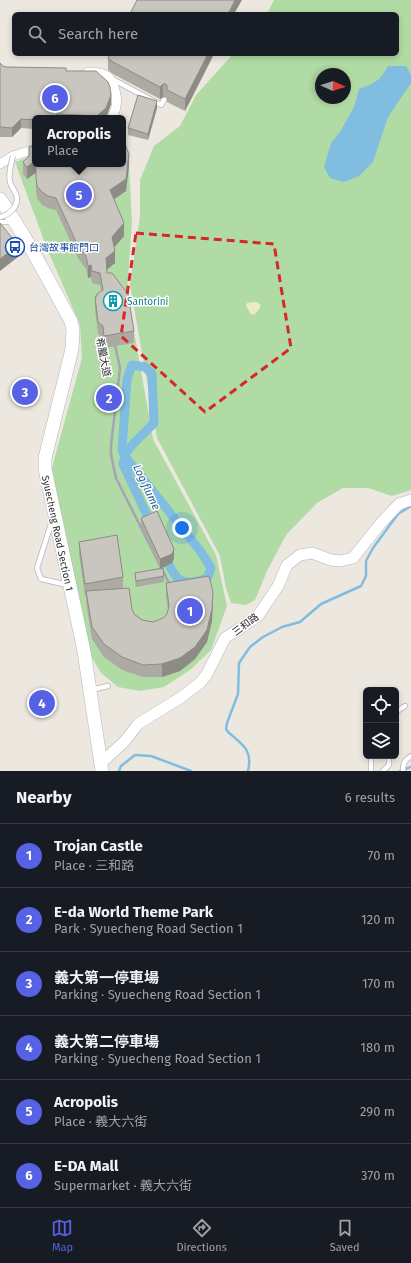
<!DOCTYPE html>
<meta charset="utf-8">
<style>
:root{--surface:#171b24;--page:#242831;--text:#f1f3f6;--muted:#9ea1a6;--line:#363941;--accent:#5661e4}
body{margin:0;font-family:"Fira Sans","Noto Sans TC",sans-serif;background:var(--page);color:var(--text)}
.controls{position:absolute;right:12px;bottom:12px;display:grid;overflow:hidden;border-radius:6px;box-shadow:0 2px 6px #0003}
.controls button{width:36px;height:36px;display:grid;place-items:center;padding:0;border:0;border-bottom:1px solid var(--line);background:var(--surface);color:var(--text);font:20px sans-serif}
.compass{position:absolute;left:315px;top:68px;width:36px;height:36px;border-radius:50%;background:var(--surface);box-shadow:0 2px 6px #0003;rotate:93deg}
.you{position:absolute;left:182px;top:528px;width:14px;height:14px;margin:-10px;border:3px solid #fff;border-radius:50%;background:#1a73e8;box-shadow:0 0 0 6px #1a73e833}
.badge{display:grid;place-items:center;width:26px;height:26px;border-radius:50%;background:var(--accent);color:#fff;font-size:13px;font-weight:700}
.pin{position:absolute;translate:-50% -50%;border:2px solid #fff;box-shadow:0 1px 4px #0006}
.popup{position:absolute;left:32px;top:115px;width:94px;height:52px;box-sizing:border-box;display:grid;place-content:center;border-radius:6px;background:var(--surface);filter:drop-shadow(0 1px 3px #0005);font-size:13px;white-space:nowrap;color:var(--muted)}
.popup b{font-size:15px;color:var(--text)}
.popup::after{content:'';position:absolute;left:50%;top:100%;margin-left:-8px;border:8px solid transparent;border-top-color:var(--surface)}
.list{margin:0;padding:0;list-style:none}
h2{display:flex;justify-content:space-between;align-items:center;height:52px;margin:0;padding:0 16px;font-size:17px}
h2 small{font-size:13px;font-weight:400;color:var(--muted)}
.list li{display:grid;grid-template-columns:26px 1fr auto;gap:12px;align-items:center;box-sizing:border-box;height:64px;padding:0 16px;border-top:1px solid var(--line)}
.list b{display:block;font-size:15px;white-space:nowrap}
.list p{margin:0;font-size:13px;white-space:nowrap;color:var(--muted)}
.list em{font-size:13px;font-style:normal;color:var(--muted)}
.icon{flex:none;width:22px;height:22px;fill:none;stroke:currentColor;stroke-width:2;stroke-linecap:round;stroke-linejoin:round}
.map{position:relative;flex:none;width:411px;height:771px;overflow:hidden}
.search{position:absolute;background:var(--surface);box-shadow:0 2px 6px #0003;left:12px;right:12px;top:12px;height:44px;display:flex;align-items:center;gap:10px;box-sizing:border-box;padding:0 14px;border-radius:6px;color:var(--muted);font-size:15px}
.sheet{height:436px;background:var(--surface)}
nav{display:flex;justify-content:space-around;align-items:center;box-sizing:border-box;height:56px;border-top:1px solid var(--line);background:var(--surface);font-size:11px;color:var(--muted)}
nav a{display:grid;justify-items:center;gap:2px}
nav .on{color:var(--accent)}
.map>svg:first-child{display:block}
</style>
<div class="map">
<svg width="411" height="771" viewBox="0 0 411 771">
<rect width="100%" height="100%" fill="#ece8e0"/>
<!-- green -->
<path fill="#b1dba4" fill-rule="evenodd" d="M274 0H411V490L392 496 368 488H343L317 503 286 535 267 571 255 600 246 605 231 603 226 588 220 556 157 438 130 285 140 216V180L154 146 180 126 196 95 233 54H397V14H267ZM321 74H345V98H321Z
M123 147 129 166 132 223 127 291 153 439 216 555 227 606 211 650 190 670 164 687 140 691 118 687 101 673 90 654 51 471 82 358 80 325 46 246 15 162 35 155V164H123Z"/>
<!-- sand -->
<path fill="#ecebc8" d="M256 302 260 304V308L254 315 251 314 246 306 247 303Z"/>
<!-- water -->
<path fill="#81bde0" d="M388 66H406L411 75V83L388 117 373 162 359 176 344 182 330 178 324 167 331 143 340 132 354 107 359 89C375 83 379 82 388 66Z"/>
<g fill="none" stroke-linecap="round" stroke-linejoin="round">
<!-- stream -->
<path stroke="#81bde0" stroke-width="2.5" d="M119 771 121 766 135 755 151 756 191 771
M248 771C253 750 243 745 228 732L226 729 227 723 238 694 239 663 250 647 263 637 282 627 300 622 321 604 361 586 366 576V561L373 548 398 514 411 506
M400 771 411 767"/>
<!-- canal -->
<path stroke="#81bde0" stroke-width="9" d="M126 453 133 444 154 423 152 374 145 367 132 365 127 379 122 450 124 455 201 552 211 568 208 577C203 580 199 581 193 582 174 584 172 569 164 554
M126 453 123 464 152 526"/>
<!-- service casing -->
<g stroke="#b4b5be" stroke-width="6">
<path id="service" d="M112 79 161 105 164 100
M0 222H12
M52 521 37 568 41 579 68 585
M91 690 108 686
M396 712 405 706
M371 771V756
M383 771 389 765V756
M403 771C403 763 404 761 411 756"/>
</g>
<!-- minor casing -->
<g stroke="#b4b5be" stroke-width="10">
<path id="minor" d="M88 72C94 72 103 73 107 76 114 81 118 98 116 106 116 110 113 114 112 118
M0 164 13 156 35 149"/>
</g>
<!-- tertiary casing -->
<g stroke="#b4b5be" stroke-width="12">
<path id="tertiary" d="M101 763 125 741 138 724 180 698 200 683 207 674 225 638 248 623 258 616 278 586 287 565 300 555 312 553 331 560 340 561 353 558 381 523 399 504 411 500"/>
</g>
<!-- secondary casing -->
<g stroke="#b4b5be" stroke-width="14">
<path id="secondary" d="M0 199C27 237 48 280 71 321L73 330 72 349 45 458V469L84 651 102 771"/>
</g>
<!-- path -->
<path stroke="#c8c8c8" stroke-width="1.5" stroke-dasharray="3 2" stroke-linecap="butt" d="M71 243 69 252 84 286 104 396 105 414 99 430 98 440 101 470 106 481 129 518 144 572
M148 584V586C162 587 162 608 164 618
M145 622 140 593 141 589 148 586"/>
<!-- service -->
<use href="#service" stroke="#fff" stroke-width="4.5"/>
<!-- minor -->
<use href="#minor" stroke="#fff" stroke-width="9"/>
<!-- tertiary -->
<use href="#tertiary" stroke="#fff" stroke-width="11"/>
<!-- secondary -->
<use href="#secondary" stroke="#fff" stroke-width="13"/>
<!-- rail -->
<path stroke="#a3a4b4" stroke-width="2.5" d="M113 336 120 368 111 445V455L116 478 174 593"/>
<!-- service-bridge casing -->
<g stroke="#b4b5be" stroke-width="6" stroke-linecap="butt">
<path id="service-bridge" d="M0 217C11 214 20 205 16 194 14 190 11 186 10 182 8 174 11 164 13 156"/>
</g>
<!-- service-bridge -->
<use href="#service-bridge" stroke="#fff" stroke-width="4.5"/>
</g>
<!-- wall -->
<path fill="#acaaa3" d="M214 54 185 111 167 102V98L166 97H163L160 99 113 74 108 70V58Z
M0 63 3 66 6 67 66 71 111 104 106 118H35V129L21 128 12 137H0Z
M157 108 148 140 128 135V128Z
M29 156 129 166 126 191 114 199 124 236 114 247 115 263 107 270V273L134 331V343L104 348 103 338 98 334 95 309V297L97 296V294L101 291 100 285 92 283 91 277 88 278 86 269 78 258 56 210 48 208 42 205 37 198 36 191V172L27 179 23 174V162Z
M141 518 174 558 172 563 161 569 164 576V582L136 587 135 580V573L160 569 141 527Z
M79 542 123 577V588L132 609 134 614 142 620 153 622 163 618 167 614 168 610 166 596V583L213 605 212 621 207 642 195 659 180 671 162 677H143L122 670 104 657 92 639 86 603V596H85L79 554Z"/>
<!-- shaded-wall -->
<path fill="#8c8b85" d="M235 0H242L234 14H228Z
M208 54H214L185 111V99Z
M163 84V97L160 99V87Z
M111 95V104L106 118H97V116Z
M157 101V108L148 140V134Z
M58 114V118H51Z
M21 119V128L12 137V128Z
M129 154V166L126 191 110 202V190Z
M35 161V164H37V172L27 179V167Z
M124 223V236L112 250V237Z
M18 245V257L0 271V259Z
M115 251V263L106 270V258Z
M91 265V277L88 278V266Z
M174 549V558L172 563 160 569V559Z
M213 592 212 621 207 642 195 659 180 671 162 677V664Z"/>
<!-- building -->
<path fill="#c8c6be" stroke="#8c8b85" d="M137 0H235L228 14H130Z
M110 54H208L185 99 167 90V86L166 84H163L160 87 113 62 108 58Z
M0 63 3 66 6 67 66 68V71H96L108 82 110 87 111 95 106 108 97 116 58 114 51 118H35V120L21 119 12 128 0 127Z
M138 95 157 101 148 134 128 128Z
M123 139 129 154 126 179 110 190 124 223 112 237 115 251 106 258 107 273H112L128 294 134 331 104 336 103 326 98 322 95 297 97 296V294L103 290 100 273 92 271 91 265 88 266 86 256 78 246 56 198 48 196 42 192 37 186 36 178V164H123Z
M35 145V161L27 167 23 162 29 156V147Z
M0 223 18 245 0 259Z
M157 511 174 549 172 554 160 559 141 518Z
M117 535 123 577 85 584 79 542Z
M163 568 164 576 136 581 135 573Z
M209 576 213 592 212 609 207 630 195 647 180 658 162 664 143 665 122 657 104 644 92 627 86 591 129 588 132 609 134 614 142 620 153 622 163 618 167 614 169 606 166 583Z"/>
<!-- marked area -->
<path fill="none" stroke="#d62828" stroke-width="3" stroke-dasharray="8 5" stroke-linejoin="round" d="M136 233 274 244 291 348 205 412 121 336Z"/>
<!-- icons -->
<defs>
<g id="bus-ring" transform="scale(1)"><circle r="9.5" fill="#fff" stroke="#1a4fb4" stroke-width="1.5"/><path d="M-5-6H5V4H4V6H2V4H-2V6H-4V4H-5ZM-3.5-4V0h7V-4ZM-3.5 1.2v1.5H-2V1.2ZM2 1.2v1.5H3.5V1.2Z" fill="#1a4fb4"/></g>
<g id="building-ring" transform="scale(1)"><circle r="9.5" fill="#fff" stroke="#0f9aa8" stroke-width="1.5"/><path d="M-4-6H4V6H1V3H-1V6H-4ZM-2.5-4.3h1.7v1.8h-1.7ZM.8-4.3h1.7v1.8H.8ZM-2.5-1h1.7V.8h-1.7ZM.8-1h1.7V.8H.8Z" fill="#0f9aa8"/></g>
</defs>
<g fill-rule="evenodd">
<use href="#bus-ring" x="15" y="247"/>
<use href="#building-ring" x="113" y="301"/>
</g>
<g text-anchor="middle" stroke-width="3" stroke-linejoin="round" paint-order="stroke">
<!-- transit labels -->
<g font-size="10" fill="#164399" stroke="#fff" text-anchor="start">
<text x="29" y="251">台灣故事館門口</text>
</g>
<!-- culture labels -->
<g font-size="10" fill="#0d838f" stroke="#fff" text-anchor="start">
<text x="127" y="305">Santorini</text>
</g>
<!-- street labels -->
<g font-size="10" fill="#2c2c2c" stroke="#fff">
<text transform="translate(104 357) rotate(79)" y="4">希臘大道</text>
<text transform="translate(58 533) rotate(78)" y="4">Syuecheng Road Section 1</text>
<text transform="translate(245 624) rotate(-37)" y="4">三和路</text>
</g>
<!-- water labels -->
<g font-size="11" font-style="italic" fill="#1f5c8d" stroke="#fff">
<text transform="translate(147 487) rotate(65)" y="4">Log flume</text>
</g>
</g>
</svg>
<div class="controls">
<button><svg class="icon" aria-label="locate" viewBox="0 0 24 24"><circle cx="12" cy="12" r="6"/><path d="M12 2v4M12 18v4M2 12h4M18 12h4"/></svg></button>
<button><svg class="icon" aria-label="layers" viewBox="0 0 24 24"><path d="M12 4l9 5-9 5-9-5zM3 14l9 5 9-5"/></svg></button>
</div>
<svg class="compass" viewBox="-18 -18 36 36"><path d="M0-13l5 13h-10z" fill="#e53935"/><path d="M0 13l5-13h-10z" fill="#9ea1a6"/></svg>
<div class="you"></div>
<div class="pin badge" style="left:190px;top:611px">1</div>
<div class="pin badge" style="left:109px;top:398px">2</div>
<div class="pin badge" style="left:25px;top:392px">3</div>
<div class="pin badge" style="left:42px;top:703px">4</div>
<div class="pin badge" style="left:79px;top:195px">5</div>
<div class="popup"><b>Acropolis</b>Place</div>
<div class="pin badge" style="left:55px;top:98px">6</div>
<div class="search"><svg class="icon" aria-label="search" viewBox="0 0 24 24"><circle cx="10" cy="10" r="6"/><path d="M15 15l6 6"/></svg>Search here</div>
</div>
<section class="sheet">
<h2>Nearby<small>6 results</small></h2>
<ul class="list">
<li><span class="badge">1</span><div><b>Trojan Castle</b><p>Place · 三和路</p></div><em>70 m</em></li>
<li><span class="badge">2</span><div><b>E-da World Theme Park</b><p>Park · Syuecheng Road Section 1</p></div><em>120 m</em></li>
<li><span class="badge">3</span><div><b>義大第一停車場</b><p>Parking · Syuecheng Road Section 1</p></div><em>170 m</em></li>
<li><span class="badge">4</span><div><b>義大第二停車場</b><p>Parking · Syuecheng Road Section 1</p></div><em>180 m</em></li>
<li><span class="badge">5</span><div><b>Acropolis</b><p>Place · 義大六街</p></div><em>290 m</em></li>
<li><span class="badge">6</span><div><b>E-DA Mall</b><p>Supermarket · 義大六街</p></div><em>370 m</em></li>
</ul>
</section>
<nav>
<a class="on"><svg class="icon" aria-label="map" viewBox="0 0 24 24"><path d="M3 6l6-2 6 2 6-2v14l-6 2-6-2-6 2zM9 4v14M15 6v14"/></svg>Map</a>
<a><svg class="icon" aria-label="directions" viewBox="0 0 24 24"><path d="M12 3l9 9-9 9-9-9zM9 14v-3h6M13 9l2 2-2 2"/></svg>Directions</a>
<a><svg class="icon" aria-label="saved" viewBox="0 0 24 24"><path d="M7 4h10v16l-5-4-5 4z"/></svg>Saved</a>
</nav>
